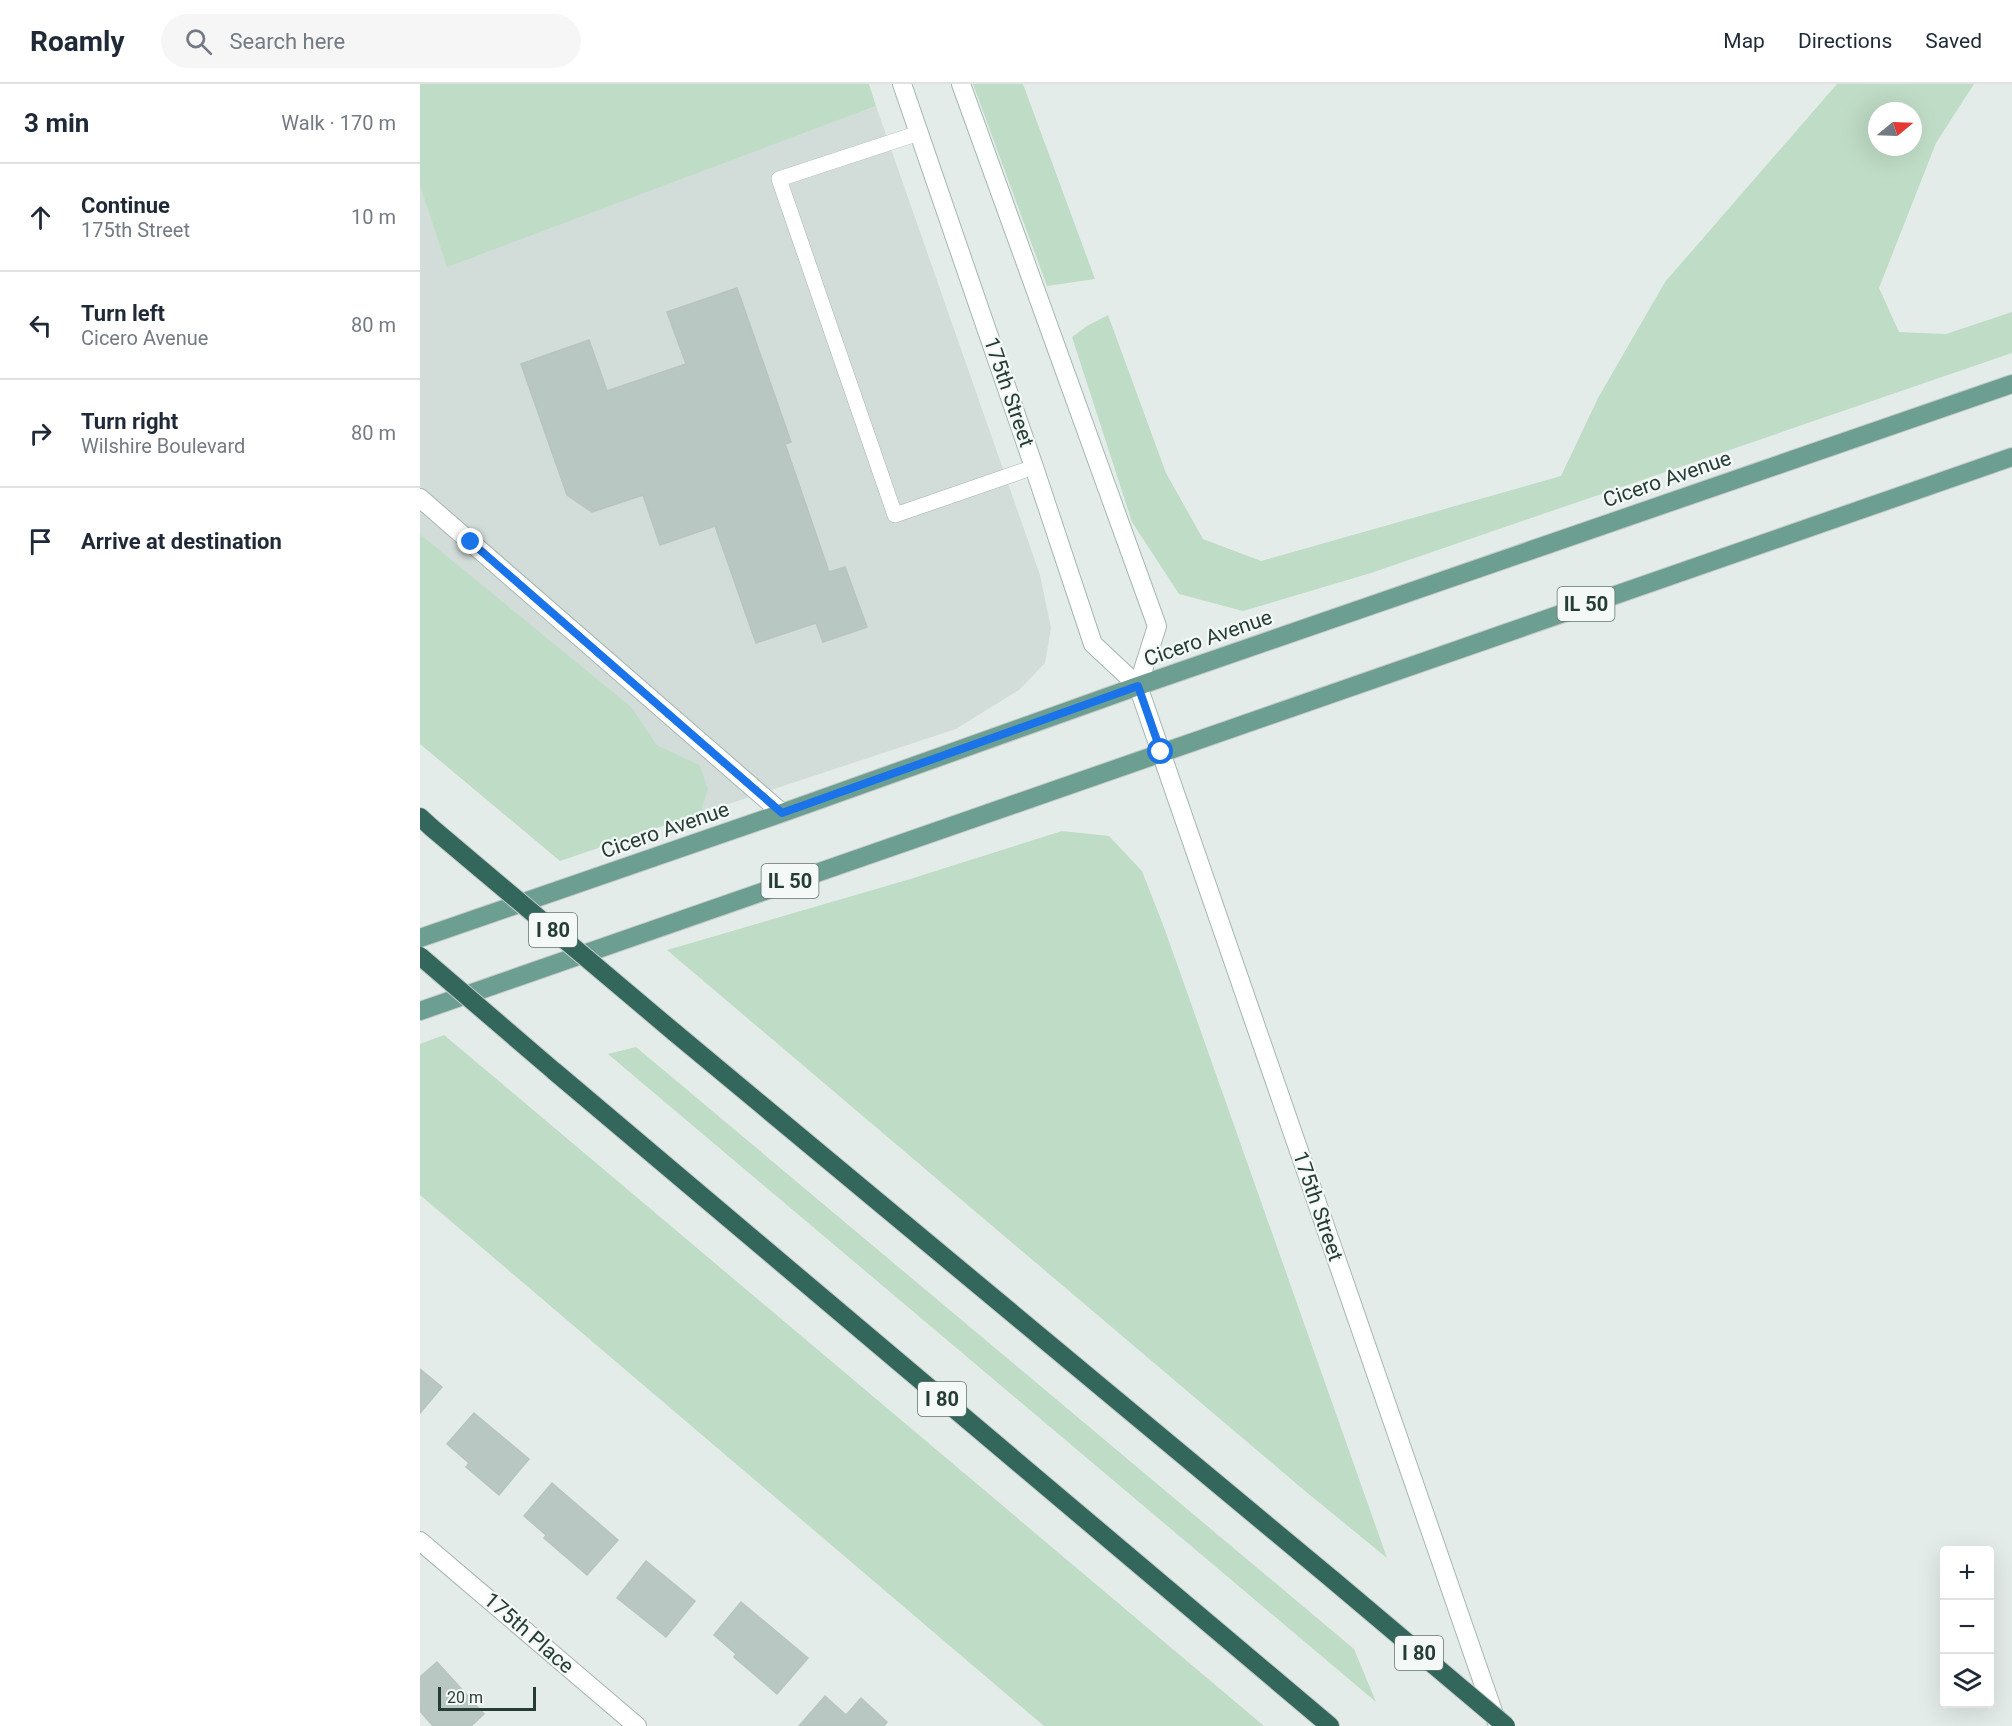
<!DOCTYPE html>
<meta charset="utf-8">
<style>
:root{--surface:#fff;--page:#f6f6f7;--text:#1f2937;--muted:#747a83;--line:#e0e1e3}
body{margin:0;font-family:Roboto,sans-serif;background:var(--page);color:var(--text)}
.controls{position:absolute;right:18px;bottom:18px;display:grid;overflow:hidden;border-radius:6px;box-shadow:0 6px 24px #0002}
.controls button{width:54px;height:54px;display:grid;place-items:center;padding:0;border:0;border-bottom:2px solid var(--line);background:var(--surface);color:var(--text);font:30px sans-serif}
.compass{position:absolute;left:1448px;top:18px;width:54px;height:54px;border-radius:50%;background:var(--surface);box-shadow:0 6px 24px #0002;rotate:71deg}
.scale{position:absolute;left:18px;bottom:15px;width:98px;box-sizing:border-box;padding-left:6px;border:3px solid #253d36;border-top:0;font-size:16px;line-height:21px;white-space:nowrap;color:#253d36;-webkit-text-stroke:4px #f4f9f7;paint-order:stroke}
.stop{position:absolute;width:18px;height:18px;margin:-14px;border:4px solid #1a73e8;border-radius:50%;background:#fff}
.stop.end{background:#1a73e8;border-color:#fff;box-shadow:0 2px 6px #0008}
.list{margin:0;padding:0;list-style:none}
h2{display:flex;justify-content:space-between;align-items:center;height:78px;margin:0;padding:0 24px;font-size:26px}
h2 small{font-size:20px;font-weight:400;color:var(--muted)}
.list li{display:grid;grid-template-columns:39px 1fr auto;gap:18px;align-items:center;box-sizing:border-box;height:108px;padding:0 24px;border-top:2px solid var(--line)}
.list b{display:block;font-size:22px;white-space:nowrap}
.list p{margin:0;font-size:20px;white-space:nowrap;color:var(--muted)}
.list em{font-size:20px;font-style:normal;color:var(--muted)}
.icon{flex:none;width:33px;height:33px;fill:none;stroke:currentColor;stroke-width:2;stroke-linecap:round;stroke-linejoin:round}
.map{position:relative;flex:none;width:1592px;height:1642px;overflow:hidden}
header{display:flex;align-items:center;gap:36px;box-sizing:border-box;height:84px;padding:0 30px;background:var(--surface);border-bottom:2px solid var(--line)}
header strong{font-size:28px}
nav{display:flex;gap:33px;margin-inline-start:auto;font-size:21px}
.search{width:420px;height:54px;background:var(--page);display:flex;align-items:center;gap:15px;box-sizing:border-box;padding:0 21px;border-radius:33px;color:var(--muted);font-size:22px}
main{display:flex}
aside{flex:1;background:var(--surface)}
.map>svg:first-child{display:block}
</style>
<header>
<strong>Roamly</strong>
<div class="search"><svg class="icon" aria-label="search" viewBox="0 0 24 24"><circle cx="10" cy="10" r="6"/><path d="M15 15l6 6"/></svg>Search here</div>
<nav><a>Map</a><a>Directions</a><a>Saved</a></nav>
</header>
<main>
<aside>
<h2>3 min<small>Walk · 170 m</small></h2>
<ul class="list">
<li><svg class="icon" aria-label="ahead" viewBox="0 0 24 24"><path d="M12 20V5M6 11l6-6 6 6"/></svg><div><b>Continue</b><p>175th Street</p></div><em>10 m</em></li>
<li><svg class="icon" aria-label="left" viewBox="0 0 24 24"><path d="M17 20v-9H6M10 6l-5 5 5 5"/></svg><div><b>Turn left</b><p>Cicero Avenue</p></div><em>80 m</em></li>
<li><svg class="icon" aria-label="right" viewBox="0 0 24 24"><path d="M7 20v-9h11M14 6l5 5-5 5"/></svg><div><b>Turn right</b><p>Wilshire Boulevard</p></div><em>80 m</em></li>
<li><svg class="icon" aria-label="arrive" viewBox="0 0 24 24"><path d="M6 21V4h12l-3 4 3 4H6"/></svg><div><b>Arrive at destination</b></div></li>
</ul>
</aside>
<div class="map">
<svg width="1592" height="1642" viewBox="0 0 1592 1642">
<rect width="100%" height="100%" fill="#e4ece9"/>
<!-- built -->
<path fill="#d2dcd8" d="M456 22 620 491 631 544 625 579 599 606 536 645 281 729 288 705 280 681 237 661 210 623 0 450V102L27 182Z"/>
<!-- green -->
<path fill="#bfdcc6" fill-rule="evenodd" d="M0 0H449L456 22 27 183 0 102Z
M553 0H603L675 195 627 202Z
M1417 0H1554L1516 59 1459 204 1479 248 1526 250 1592 228V269L951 489 823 527 759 510 712 438 652 253 667 242 688 231 746 389 783 455 841 477 1141 392 1178 314 1245 198ZM1457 27H1493V63H1457Z
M0 450 211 623 237 661 280 681 288 705 281 729 140 777 0 660Z
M642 747 689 752 722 787 745 846 967 1474 885 1407 247 866 487 796Z
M24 951 86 1003 844 1642H624L0 1111V960Z
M216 963 934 1565 956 1618 188 970Z"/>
<!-- building -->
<path fill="#b9c7c2" stroke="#b7c5bf" stroke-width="1.5" d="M317 204 371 358 365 360 409 488 425 483 447 543 403 558 396 539 336 559 295 442 240 461 223 411 172 428 147 411 101 280 169 256 187 307 266 280 247 228Z
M0 1285 22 1303 0 1329Z
M54 1329 109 1375 79 1411 46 1383 49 1379 27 1360Z
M132 1399 198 1456 167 1491 124 1454 126 1451 104 1432Z
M226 1477 275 1517 246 1553 197 1514Z
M321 1518 388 1574 357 1610 314 1573 316 1570 294 1551Z
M17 1578 64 1630 51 1642H13L0 1627V1593Z
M405 1612 426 1631 441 1614 467 1638 464 1642H379Z"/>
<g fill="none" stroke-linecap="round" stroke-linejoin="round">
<!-- lane casing -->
<g stroke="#a7b4b0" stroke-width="16">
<path id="lane" d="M499 49 359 95 475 431 614 383"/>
</g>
<!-- street casing -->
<g stroke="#a7b4b0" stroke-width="20">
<path id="street" d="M0 414 362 729
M0 1457 217 1642"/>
</g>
<!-- secondary casing -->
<g stroke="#a3b7b0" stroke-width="20">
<path id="secondary" d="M482 0 614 383 673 560 718 602 1077 1639
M541 0 737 542 718 602"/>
</g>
<!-- primary casing -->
<g stroke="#c2c9c7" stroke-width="20">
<path id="primary" d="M0 854 362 729 718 602 1592 300
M0 927 1592 373"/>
</g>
<!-- highway casing -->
<g stroke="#c2c9c7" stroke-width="20">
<path id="highway" d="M0 733 12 744
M254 948 913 1496
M134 987 910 1642"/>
</g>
<!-- lane -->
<use href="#lane" stroke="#fff" stroke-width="15"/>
<!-- street -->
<use href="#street" stroke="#fff" stroke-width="18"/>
<!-- secondary -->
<use href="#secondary" stroke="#fff" stroke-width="18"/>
<!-- primary -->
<use href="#primary" stroke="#6c9e91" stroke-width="18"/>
<!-- highway -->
<use href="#highway" stroke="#33675c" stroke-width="18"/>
<!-- highway-bridge casing -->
<g stroke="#c2c9c7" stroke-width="20" stroke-linecap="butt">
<path id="highway-bridge" d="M12 744 254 948
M0 872 134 987
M913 1496 1086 1642"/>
</g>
<!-- highway-bridge -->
<use href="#highway-bridge" stroke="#33675c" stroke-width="18"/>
</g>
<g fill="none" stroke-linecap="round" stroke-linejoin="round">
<!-- route -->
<path stroke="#1a73e8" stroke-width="8" d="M51 458 362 729 718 602 741 668"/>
</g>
<g text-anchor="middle" stroke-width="4.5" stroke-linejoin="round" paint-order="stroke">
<!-- shield labels -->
<g fill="#f4f9f7" stroke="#637570" stroke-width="1.5">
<rect x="1137.5" y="503" width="57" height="34" rx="4.5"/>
<rect x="341.5" y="780" width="57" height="34" rx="4.5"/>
<rect x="109" y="829" width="48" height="34" rx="4.5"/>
<rect x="498" y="1298" width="48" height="34" rx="4.5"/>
<rect x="975" y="1552" width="48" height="34" rx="4.5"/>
</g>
<g font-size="20" font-weight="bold" fill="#253d36">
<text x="1166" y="527">IL 50</text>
<text x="370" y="804">IL 50</text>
<text x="133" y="853">I 80</text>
<text x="522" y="1322">I 80</text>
<text x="999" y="1576">I 80</text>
</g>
<!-- street labels -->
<g font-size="21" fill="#253d36" stroke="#f4f9f7">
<text transform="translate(589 308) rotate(71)" y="7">175th Street</text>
<text transform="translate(1247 395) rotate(-19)" y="7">Cicero Avenue</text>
<text transform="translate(788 554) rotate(-19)" y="7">Cicero Avenue</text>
<text transform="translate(245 746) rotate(-19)" y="7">Cicero Avenue</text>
<text transform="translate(898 1122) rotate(71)" y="7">175th Street</text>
<text transform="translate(109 1549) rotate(41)" y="7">175th Place</text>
</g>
</g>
</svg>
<div class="controls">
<button>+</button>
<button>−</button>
<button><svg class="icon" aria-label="layers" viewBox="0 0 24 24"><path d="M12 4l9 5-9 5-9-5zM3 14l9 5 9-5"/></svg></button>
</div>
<svg class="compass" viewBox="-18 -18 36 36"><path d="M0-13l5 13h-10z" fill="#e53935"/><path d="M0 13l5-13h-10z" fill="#747a83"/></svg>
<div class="scale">20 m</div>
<div class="stop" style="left:741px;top:668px"></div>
<div class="stop end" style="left:51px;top:458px"></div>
</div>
</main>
